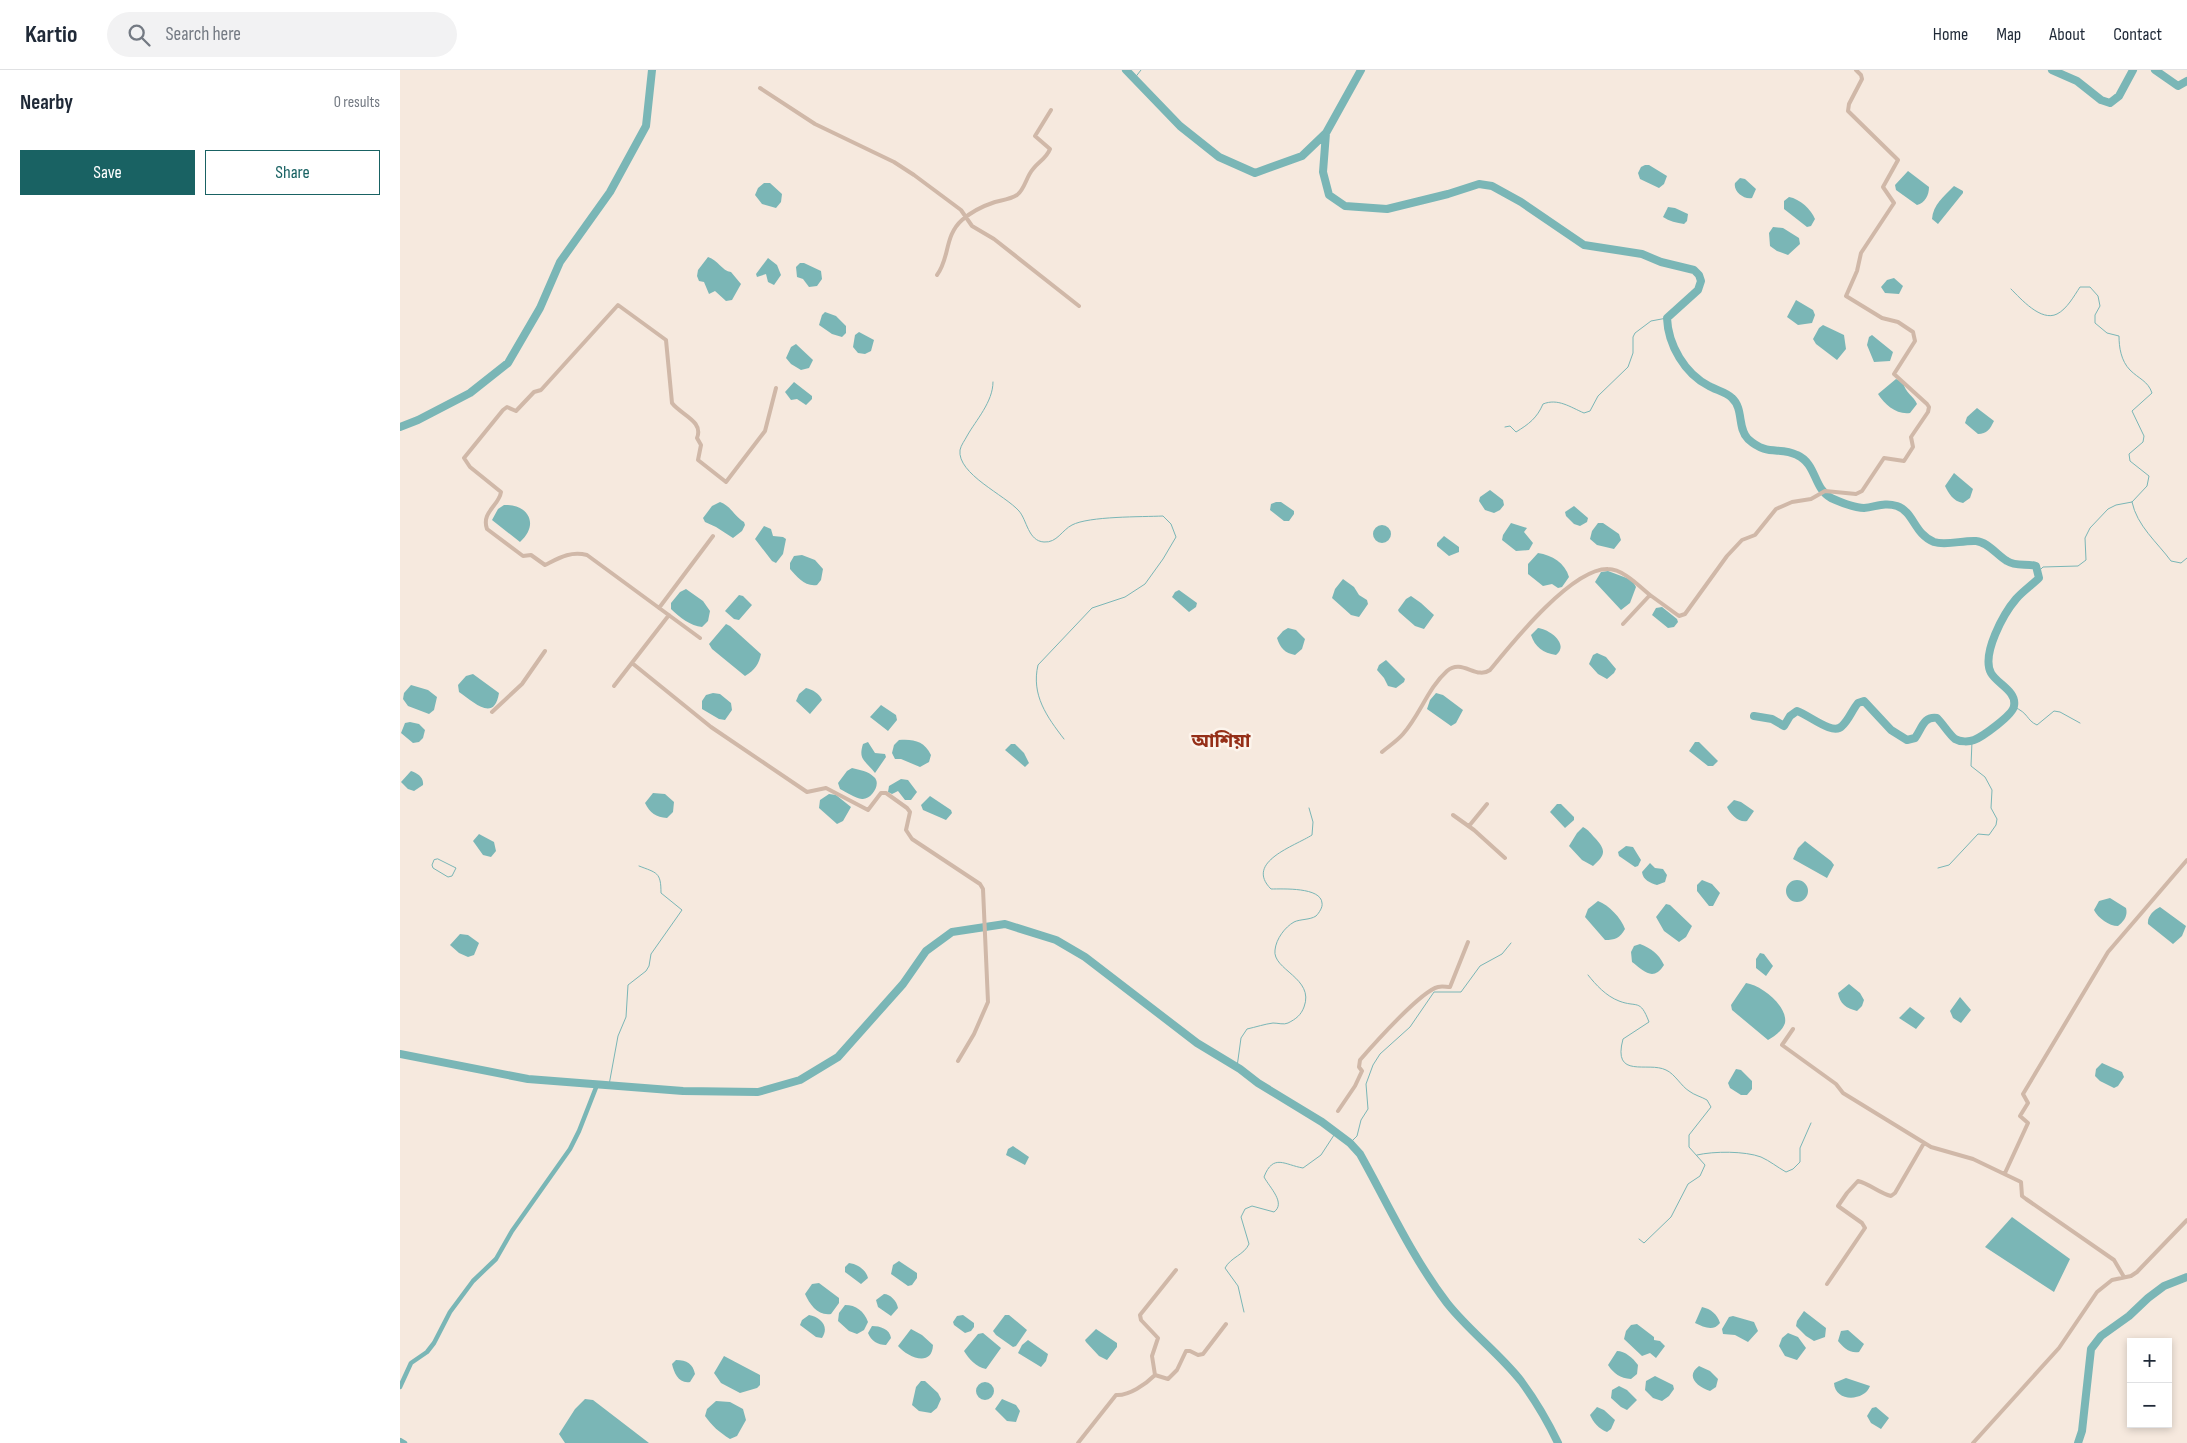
<!DOCTYPE html>
<meta charset="utf-8">
<style>
:root{--surface:#fff;--page:#f2f2f3;--text:#1f2937;--muted:#747a83;--line:#e0e1e3;--accent:#196263}
body{margin:0;font-family:"Sofia Sans Condensed","Noto Sans Bengali",sans-serif;background:var(--page);color:var(--text)}
.controls{position:absolute;right:15px;bottom:15px;display:grid;overflow:hidden;border-radius:0px;box-shadow:0 2px 8px #0003}
.controls button{width:45px;height:45px;display:grid;place-items:center;padding:0;border:0;border-bottom:1px solid var(--line);background:var(--surface);color:var(--text);font:25px sans-serif}
.list{margin:0;padding:0;list-style:none}
h2{display:flex;justify-content:space-between;align-items:center;height:65px;margin:0;padding:0 20px;font-size:21px}
h2 small{font-size:16px;font-weight:400;color:var(--muted)}
.actions{display:flex;gap:10px;padding:15px 20px}
.actions a{flex:1;padding:11px 0;border:1px solid var(--accent);border-radius:0px;text-align:center;font-size:18px;color:var(--accent)}
.actions .main{background:var(--accent);color:#fff}
.icon{flex:none;width:28px;height:28px;fill:none;stroke:currentColor;stroke-width:2;stroke-linecap:round;stroke-linejoin:round}
.map{position:relative;flex:none;width:1787px;height:1373px;overflow:hidden}
header{display:flex;align-items:center;gap:30px;box-sizing:border-box;height:70px;padding:0 25px;background:var(--surface);border-bottom:1px solid var(--line)}
header strong{font-size:24px}
nav{display:flex;gap:28px;margin-inline-start:auto;font-size:18px}
.search{width:350px;height:45px;background:var(--page);display:flex;align-items:center;gap:12px;box-sizing:border-box;padding:0 18px;border-radius:28px;color:var(--muted);font-size:19px}
main{display:flex}
aside{flex:1;background:var(--surface)}
.map>svg:first-child{display:block}
</style>
<header>
<strong>Kartio</strong>
<div class="search"><svg class="icon" aria-label="search" viewBox="0 0 24 24"><circle cx="10" cy="10" r="6"/><path d="M15 15l6 6"/></svg>Search here</div>
<nav><a>Home</a><a>Map</a><a>About</a><a>Contact</a></nav>
</header>
<main>
<aside>
<h2>Nearby<small>0 results</small></h2>
<ul class="list">
</ul>
<div class="actions"><a class="main">Save</a><a>Share</a></div>
</aside>
<div class="map">
<svg width="1787" height="1373" viewBox="0 0 1787 1373">
<rect width="100%" height="100%" fill="#f6e9de"/>
<!-- water -->
<path fill="#7ab6b6" d="M1245 95H1249L1267 106 1264 114 1259 118 1240 109 1238 103 1241 97Z
M1508 101 1529 117C1529 125 1525 133 1517 135L1496 120 1495 115Z
M1340 108 1345 109 1356 119 1352 128C1344 130 1333 121 1335 113Z
M364 113H370L382 124 381 132 376 138 362 134 355 125 358 118Z
M1554 116 1563 121V123L1538 154 1532 149C1533 135 1544 126 1554 116Z
M1389 127C1400 129 1411 139 1415 149L1411 156 1407 157 1384 139V131Z
M1268 137 1275 138 1288 144 1287 151 1284 154C1277 153 1269 151 1263 147Z
M1373 157 1383 158 1399 168 1400 174 1388 185 1377 181 1370 176 1369 163Z
M308 187C318 190 322 201 331 202L341 214 332 230 326 231 315 221 309 224 304 212 299 211 297 206 298 200Z
M368 188 377 195 381 205 374 215 368 212 366 204 357 207 356 204Z
M400 193H404L421 201 422 209 417 216 409 217 403 209 397 207 396 197Z
M1494 208 1503 216 1499 224 1485 223 1481 217 1487 210Z
M1396 230 1413 240 1415 245 1412 253 1398 255 1387 247Z
M425 242 436 246 446 256V263L442 267 432 264 419 255 422 245Z
M1423 255 1444 265 1446 279 1437 290 1416 274 1413 269 1419 258Z
M459 262 474 270 471 281 465 284 458 283 453 277 455 265Z
M1472 265 1493 282 1490 291 1474 292 1467 275 1469 267Z
M396 274 413 290 409 298 401 300 391 294 386 288 391 277Z
M1496 309 1503 312C1505 323 1514 326 1517 334L1510 343C1497 345 1485 335 1478 324Z
M394 312 412 326V329L406 335 397 329 391 330 385 322Z
M1577 338 1594 351C1590 359 1587 364 1578 364L1565 353 1567 347Z
M1554 403 1573 419 1570 428 1563 433C1553 431 1549 424 1545 416Z
M1090 420 1103 430 1104 435 1100 440 1094 443 1085 440 1079 431 1080 427Z
M320 432C331 436 334 446 344 452L345 455 342 461 333 468 316 457 305 452 303 448 312 436Z
M876 432H881L894 441V444L889 451H884L870 440 871 434Z
M104 435C128 434 140 454 120 472L92 450 98 439Z
M1174 436 1188 448 1187 452 1180 456 1174 454 1166 446 1165 442Z
M1111 453 1127 458 1124 462 1133 473 1129 480 1116 481 1102 470 1103 465Z
M1198 453H1203L1219 464 1221 470 1214 479 1197 475 1190 469 1192 461Z
M973 464a9 9 0 1 1 18 0a9 9 0 1 1-18 0Z
M364 456 371 459 373 466 383 467 386 469 383 484 376 493 372 491 355 469Z
M1044 466 1059 477V482L1049 486 1037 476V473Z
M1138 483C1152 485 1165 493 1169 507L1162 517 1158 518 1152 514 1143 516 1128 504V494Z
M402 485 415 490 423 499 421 510 417 515C405 517 397 507 390 499V493L394 486Z
M1208 501 1232 510 1236 517 1230 533 1221 540 1195 512 1201 502Z
M943 509 954 517 959 525 967 530 968 534 959 547 951 545 932 528 935 519Z
M286 519 303 531 310 541 308 551 302 557C291 556 279 547 271 539V533L280 522Z
M779 520 797 533 796 537 789 542 772 527 775 522Z
M339 525 343 526 352 535 339 550 334 549 325 541Z
M1011 526 1021 533 1034 545 1024 559 1015 556 999 542 998 540 1006 529Z
M1262 537 1277 549 1278 552 1274 557 1268 558 1252 545 1256 538Z
M326 554 330 556 361 584C359 594 355 600 345 606L312 579 309 574Z
M888 558 896 560 905 569 902 579 895 585C885 583 880 578 877 568L883 561Z
M1138 558C1149 559 1170 574 1156 585 1143 583 1135 577 1131 565Z
M1197 583 1206 587 1216 599 1214 603 1207 609 1198 604 1189 594 1193 585Z
M986 590 1005 609 1004 612 996 618 988 616 984 608 977 600 979 595Z
M73 604 99 623C94 653 74 632 59 622L58 615 66 606Z
M11 615 28 620 37 627 34 640 29 644 8 636 3 629 4 623Z
M406 618C413 620 419 623 422 630L410 644 396 631 399 624Z
M313 623 320 624 331 633 332 640 325 650 319 649 302 639V631L306 625Z
M1036 623 1043 625 1063 640 1056 653 1051 656 1027 639 1030 630Z
M481 635 496 645 497 650 488 661 470 647Z
M10 652 19 654 25 660 23 668 19 672 13 673 1 663 5 653Z
M499 670C514 669 524 671 531 685L529 692 520 697 501 689H495L492 683 494 675Z
M468 672 475 683 485 684 486 687 475 703C465 690 458 690 463 674Z
M1295 672H1299L1318 691 1313 696H1308L1289 681Z
M611 674H615L624 683 629 693 625 697 605 680Z
M452 698C460 700 468 701 474 707 482 714 471 730 462 729 455 728 446 722 440 719L438 713 447 701Z
M11 701C17 703 24 707 23 715L14 721 8 719 1 712Z
M501 709 508 710 517 722 511 730H505L498 721 492 724 488 722 489 716Z
M253 723 265 724 274 732 273 742 267 748C256 747 250 743 245 733Z
M429 724 436 725 451 737 443 751 437 754 419 738 420 730Z
M530 726 551 740 552 743 546 750 523 740 521 735Z
M1334 730 1341 732 1354 741 1347 751C1339 753 1330 744 1327 737Z
M1157 734H1161L1174 747V750L1165 758 1150 742Z
M1183 757C1189 760 1191 764 1195 768 1206 780 1206 785 1193 796L1182 790 1169 776 1177 763Z
M79 764 94 772 96 781 91 787 83 785 73 771Z
M1405 771 1431 791 1434 795 1427 808 1393 789 1398 778Z
M1226 776 1233 777 1241 790 1238 796 1235 797 1219 786 1218 782Z
M1250 793 1255 798 1263 799 1267 805 1265 812 1257 815C1250 813 1243 810 1242 802Z
M1302 810 1312 814 1320 823 1313 836H1309L1297 821V815Z
M1386 821a11 11 0 1 1 22 0a11 11 0 1 1-22 0Z
M1710 828 1726 838C1728 846 1724 851 1718 856 1709 856 1698 848 1694 840L1699 831Z
M1198 831C1209 835 1221 848 1225 859 1220 868 1215 870 1205 870L1185 847 1188 839Z
M1266 834 1270 835 1292 856 1286 867 1279 872 1264 861 1256 847Z
M1760 837 1786 856 1782 866 1773 874 1748 854C1747 846 1754 840 1760 837Z
M60 864 68 865 79 873 74 885 68 887 59 883 50 875Z
M1240 874C1252 879 1258 883 1264 895 1253 912 1244 901 1232 892L1231 882 1234 876Z
M1360 883 1364 884 1373 896 1366 906 1356 898V889Z
M1346 913C1361 915 1388 936 1385 953 1383 960 1374 967 1368 970L1332 940 1331 935Z
M1449 914 1460 923 1464 930 1462 936 1457 941C1446 938 1440 934 1438 923Z
M1560 927 1571 940 1561 953 1553 948 1550 941Z
M1510 937 1525 948 1516 959 1499 948Z
M1702 993 1722 1002 1724 1007 1718 1016 1714 1018 1700 1011 1695 1006 1696 999Z
M1336 999 1341 1000 1352 1011V1019L1347 1025H1341L1330 1018 1328 1013Z
M613 1076 629 1087 625 1095 606 1085 608 1079Z
M1612 1147 1670 1189 1654 1222 1585 1177Z
M499 1191 517 1203V1208L512 1215 508 1216 491 1204 493 1195Z
M449 1193C458 1194 466 1200 468 1208L461 1214 445 1202V1197Z
M419 1213 439 1228V1233L431 1244C418 1246 410 1235 405 1224L412 1214Z
M484 1224C490 1224 497 1231 498 1238L491 1246 478 1237 476 1230Z
M445 1235C456 1235 464 1241 468 1252L464 1260 457 1264 449 1261 438 1251 439 1243Z
M1302 1237C1311 1239 1317 1244 1320 1253 1313 1262 1304 1257 1295 1253Z
M1404 1241 1426 1258 1425 1267 1414 1271 1406 1266 1396 1256 1397 1251Z
M409 1245C420 1247 430 1256 422 1268L416 1267 400 1255 402 1250Z
M563 1245 574 1253V1257L571 1261 565 1263 554 1255 553 1252 557 1246Z
M605 1245H609L627 1260 616 1276 613 1277 596 1265 593 1261Z
M1333 1246 1354 1252 1358 1261 1348 1272 1335 1265 1323 1264 1322 1259 1329 1247Z
M1237 1254 1254 1267V1270L1260 1271 1265 1276 1256 1288 1250 1283 1242 1286 1224 1269 1226 1261 1231 1255Z
M472 1256C480 1256 490 1259 491 1268L486 1275C478 1275 471 1271 468 1263Z
M511 1259 522 1265 533 1275C532 1298 507 1287 498 1276Z
M696 1259 717 1273V1277L707 1290 699 1286 686 1272 685 1270Z
M1448 1260 1464 1274 1459 1282C1450 1284 1443 1277 1438 1271L1441 1261Z
M583 1263 601 1278 586 1299C576 1297 569 1289 564 1281L578 1264Z
M1388 1263 1398 1267 1406 1278 1397 1290 1385 1286 1379 1276 1382 1268Z
M628 1270 648 1284 646 1291 641 1297 618 1283 622 1275Z
M1217 1281C1225 1281 1233 1288 1238 1295L1237 1304 1231 1309C1220 1308 1214 1304 1208 1295Z
M324 1286 360 1305V1315L357 1318 340 1323 321 1313 314 1303Z
M276 1290C287 1290 293 1294 295 1304L290 1312C279 1314 274 1303 272 1294Z
M1299 1296 1310 1301 1318 1309 1316 1317 1310 1321C1297 1317 1285 1306 1299 1296Z
M1255 1306 1273 1315 1274 1319 1269 1326 1262 1331 1253 1328 1245 1320 1246 1311Z
M1446 1308 1470 1316C1465 1331 1435 1333 1434 1313Z
M521 1311H525L538 1323 541 1329 537 1338 531 1343 519 1341 512 1335 516 1317Z
M576 1321a9 9 0 1 1 18 0a9 9 0 1 1-18 0Z
M1219 1316 1227 1320 1237 1330 1227 1340 1221 1337 1211 1328 1212 1320Z
M185 1329 193 1330 249 1373H165L159 1364 175 1339Z
M602 1329 616 1335 620 1341 616 1352 607 1351 595 1339Z
M316 1331 330 1332 343 1339 346 1350 337 1366 330 1369C319 1362 312 1356 305 1346L307 1339Z
M1197 1337 1204 1340 1215 1350 1211 1359 1207 1362C1199 1359 1193 1352 1190 1345Z
M1476 1337 1489 1348 1481 1359 1471 1353 1467 1346 1472 1338Z"/>
<g fill="none" stroke-linecap="round" stroke-linejoin="round">
<!-- stream -->
<path stroke="#7ab6b6" stroke-width="1" d="M734 9 741 0
M1611 219C1621 229 1641 252 1657 244 1667 239 1674 226 1680 217H1690L1698 226 1700 236 1695 245V253L1707 263 1719 266C1719 277 1721 291 1730 300 1739 309 1748 311 1752 323L1732 341 1744 366 1743 372 1729 384 1730 391 1749 406 1747 416 1732 432 1716 435 1708 439 1690 458 1685 468 1686 490 1678 496 1643 497 1639 501
M593 312C593 332 576 350 567 366 565 370 561 375 560 380 557 404 605 425 619 441 627 450 628 471 644 472 657 473 662 460 672 455 689 446 742 447 763 446L771 454 776 467 763 489 745 514 725 527 692 538 638 595C631 625 647 647 664 669
M1105 357 1110 356 1116 362C1129 354 1137 348 1143 334 1158 328 1170 337 1184 343L1190 341 1198 326 1228 297 1233 283V267L1235 263 1251 251 1267 248
M1732 432C1737 456 1757 472 1771 491L1781 493 1787 488
M1614 637C1629 643 1626 650 1637 655L1654 641 1660 642 1680 653
M38 789 56 798 52 806 48 807 33 798 32 795 34 790Z
M1538 798 1549 795 1578 764 1589 765 1596 755 1597 749 1591 738 1592 720 1585 707 1571 696 1572 671
M1188 905C1196 915 1206 926 1219 931 1237 938 1240 928 1249 952L1223 969C1212 1010 1248 991 1266 1000 1275 1004 1281 1016 1289 1021 1294 1025 1302 1027 1307 1030L1311 1037 1289 1065V1077L1305 1095 1300 1106 1288 1114 1271 1147 1244 1173 1239 1169
M837 997 841 968 847 959C856 957 865 954 873 953 878 953 884 955 888 953 896 949 901 945 904 937 915 908 872 900 875 880 876 869 885 857 894 852 900 849 910 850 916 846 919 843 923 837 922 833 921 817 883 819 871 819 844 792 895 776 912 765L913 752 909 738
M209 1015 218 966 226 947 228 915 246 901 249 896 251 884 282 840 261 823C261 802 257 803 239 796
M950 1073 957 1066 961 1050 968 1039 966 1014 973 995 980 984 1010 957 1034 922H1061L1080 896 1102 884 1111 873
M1297 1085C1314 1081 1345 1081 1361 1087 1370 1091 1377 1097 1386 1102L1393 1099 1400 1092V1078L1411 1053
M844 1242 838 1216 825 1198C831 1187 844 1185 849 1174L841 1147 845 1139 852 1136 874 1142C886 1133 870 1118 864 1107 873 1083 885 1095 903 1098L921 1085 936 1062"/>
<!-- canal -->
<path stroke="#7ab6b6" stroke-width="4.5" d="M0 1317 11 1293 27 1282 34 1273 50 1242 73 1211 96 1189 112 1161 170 1079 179 1061 197 1015
M0 1370 5 1373"/>
<!-- river -->
<path stroke="#7ab6b6" stroke-width="8" d="M726 0 780 56 819 87 855 103 902 86 926 63 961 0
M1652 0 1677 11 1701 30 1710 33 1719 26 1733 0
M1755 0 1778 16 1787 11
M926 63 923 102 929 125 945 136 987 139 1048 124 1079 114 1092 116 1121 132 1184 175 1242 184 1261 192 1294 200 1299 205 1301 211 1298 220 1267 248C1268 275 1285 304 1309 316 1316 320 1326 322 1332 328 1344 339 1337 358 1348 369 1368 387 1379 376 1397 385 1417 394 1413 418 1431 428 1440 432 1454 438 1464 438 1476 437 1484 432 1497 436 1514 442 1514 464 1534 472 1546 476 1563 470 1576 471 1588 472 1597 485 1607 491 1616 497 1627 493 1636 496L1639 508C1632 515 1623 521 1616 529 1604 543 1581 584 1591 603 1597 614 1617 621 1614 636 1613 645 1582 667 1574 670 1569 672 1560 672 1555 669 1549 664 1543 654 1537 648 1523 646 1522 659 1515 668L1507 670 1491 660 1464 631 1458 633C1452 640 1449 650 1442 656 1433 666 1409 645 1397 641L1390 646 1384 656 1372 649 1354 646
M0 357 18 350 70 323 108 293 140 238 160 192 210 122 246 56 252 0
M0 984 128 1009 283 1021 358 1022 400 1010 438 987 503 914 526 881 552 862 605 854 656 870 685 887 797 973 840 999 858 1013 922 1052 950 1073 960 1084C988 1134 1012 1187 1047 1233 1069 1261 1099 1283 1121 1311 1135 1330 1148 1352 1158 1373
M1678 1373 1682 1361 1691 1279 1701 1266 1729 1246 1748 1228 1764 1216 1787 1207"/>
<!-- street -->
<path stroke="#d0b8a8" stroke-width="4" d="M360 18 415 54 494 92 514 105 561 140 572 156 594 169 679 236
M537 205C550 188 544 166 562 150 571 142 583 136 595 132 603 130 611 129 617 125 625 119 626 107 633 99 639 91 646 89 650 79L635 66 651 40
M259 538 313 466
M1223 554 1250 525 1279 546 1285 544 1327 486 1342 470 1355 465 1376 439 1392 432 1411 429 1425 421 1456 424 1462 421 1484 388 1504 391 1513 377 1511 367 1528 342 1529 337 1527 334 1494 304 1515 271 1513 262 1498 252 1482 248 1446 226 1457 201 1461 183 1494 133 1483 117 1498 90 1448 41 1449 34 1462 9 1461 5 1456 0
M300 568 187 485C170 481 159 488 145 495L131 485 123 486 87 459C81 442 99 436 101 422L70 397 64 388 103 340 107 337 116 341 134 322 141 320 218 235 266 270 272 333C281 345 304 351 297 368L301 375 298 390 326 412 365 361 376 318
M232 593 311 657 407 722 426 718 468 740 481 723H486L507 738 510 742 506 760 512 769 580 814 583 819 588 932 574 964 558 991
M214 616 269 545
M92 642 122 614 145 581
M982 682C989 676 997 671 1003 664 1020 645 1028 618 1047 601 1062 588 1076 610 1090 600 1112 573 1172 498 1208 499 1223 499 1239 516 1250 525
M1053 745 1074 760 1105 788
M1069 756 1087 734
M1393 959 1382 975 1436 1014 1443 1023 1531 1077 1573 1089 1621 1112 1622 1126 1626 1129 1714 1190 1724 1207
M938 1041 955 1016 962 1001 959 997 960 990C973 975 1021 921 1038 917 1042 916 1046 917 1050 917L1068 872
M1605 1103 1628 1053 1620 1046 1628 1033 1623 1024 1708 882 1787 790
M1427 1214 1465 1158 1462 1153 1438 1136 1447 1123 1458 1111C1470 1114 1479 1123 1491 1126L1495 1123 1524 1073
M755 1305 768 1309 777 1300 786 1281H790L798 1285 803 1284 826 1254
M678 1373 716 1325C729 1326 746 1314 755 1305L752 1286 758 1268 741 1250 740 1245 776 1200
M1573 1373 1659 1278 1697 1222 1712 1210 1731 1206 1737 1202 1787 1150"/>
</g>
<g text-anchor="middle" stroke-width="5" stroke-linejoin="round" paint-order="stroke">
<!-- quarter labels -->
<g font-size="19" font-weight="bold" fill="#952f18" stroke="#fcf4ec">
<text x="821" y="677">আশিয়া</text>
</g>
</g>
</svg>
<div class="controls">
<button>+</button>
<button>−</button>
</div>
</div>
</main>
